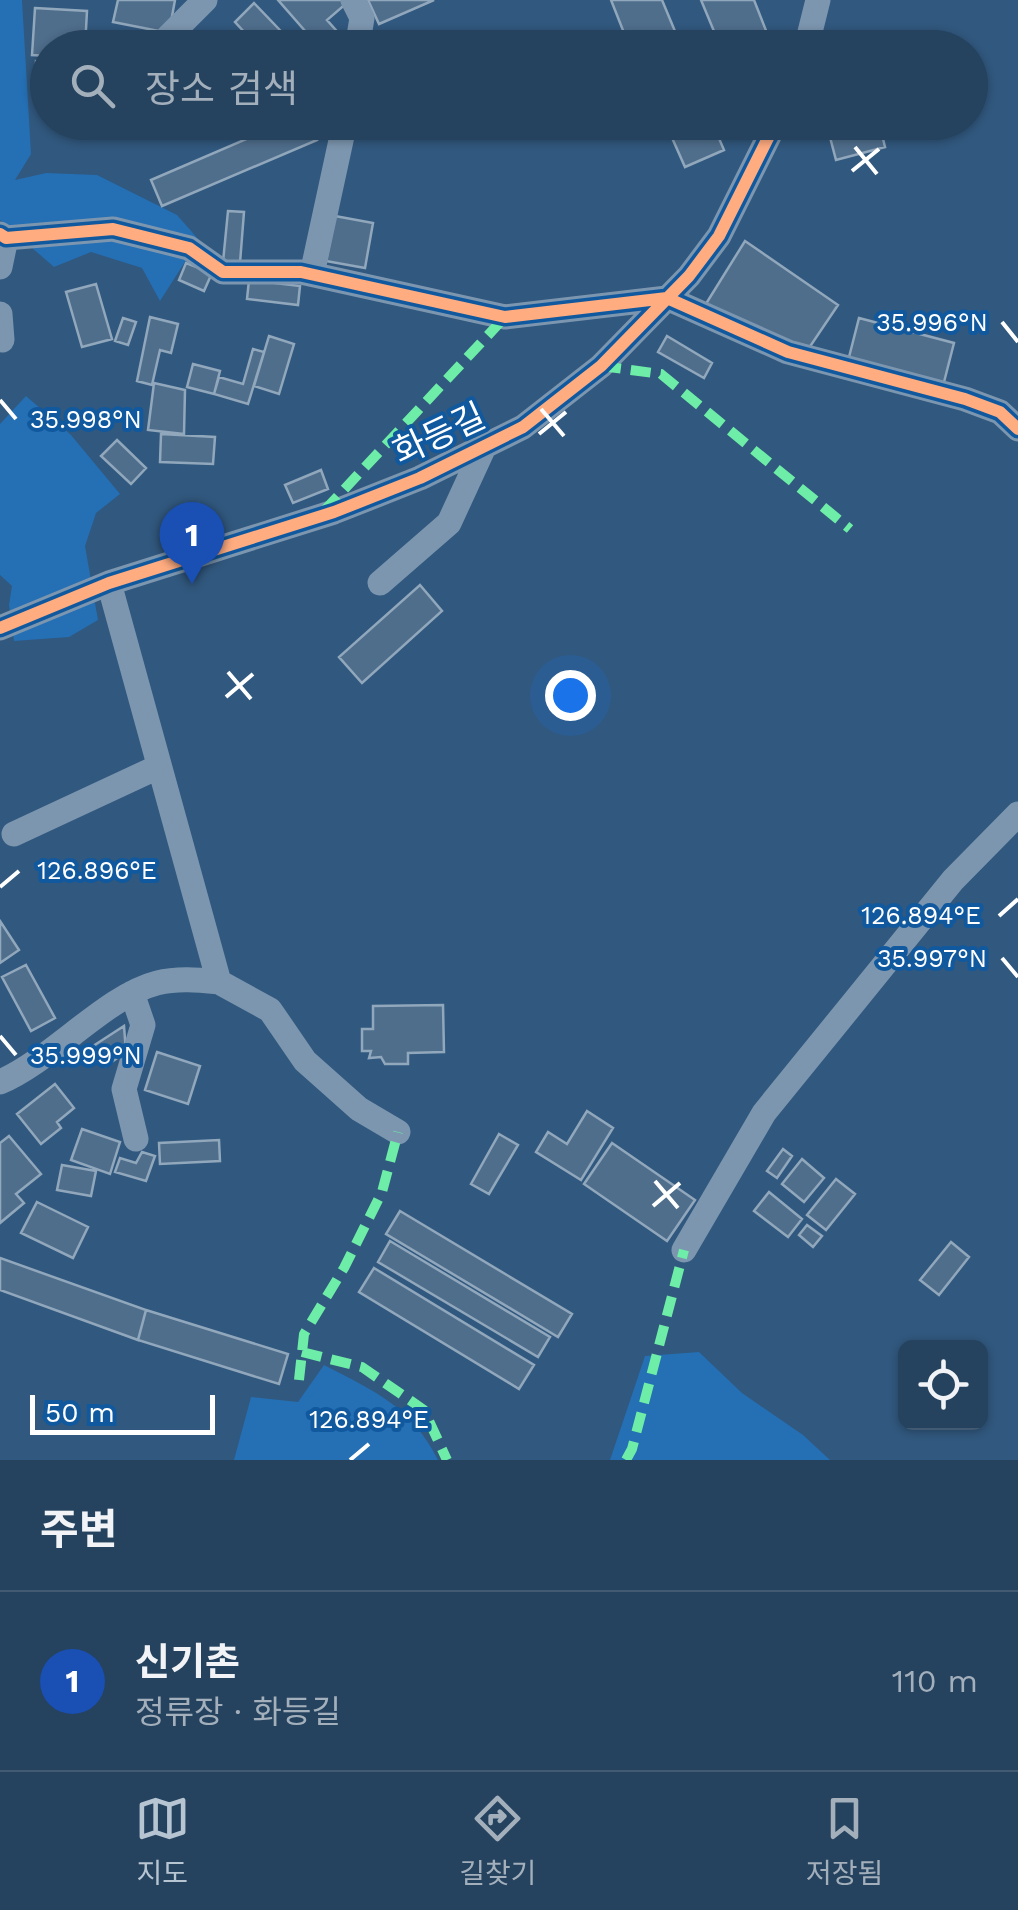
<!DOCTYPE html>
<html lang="ko">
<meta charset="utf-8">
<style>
:root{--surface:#25425e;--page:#314d67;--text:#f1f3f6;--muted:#a3b0bc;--line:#425b73;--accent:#b7c5d2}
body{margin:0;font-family:"Work Sans","Noto Sans KR",sans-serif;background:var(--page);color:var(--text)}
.controls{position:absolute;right:30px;bottom:30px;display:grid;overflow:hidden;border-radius:15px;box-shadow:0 2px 8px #0004}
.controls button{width:90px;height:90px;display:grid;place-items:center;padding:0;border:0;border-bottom:2px solid var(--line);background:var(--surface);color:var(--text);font:50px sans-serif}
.scale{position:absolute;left:30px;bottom:25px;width:185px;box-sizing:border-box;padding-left:10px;border:5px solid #fff;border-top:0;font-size:28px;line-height:35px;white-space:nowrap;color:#fff;-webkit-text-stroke:8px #11599e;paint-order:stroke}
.you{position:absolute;left:570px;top:695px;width:35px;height:35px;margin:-25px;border:8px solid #fff;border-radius:50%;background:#1a73e8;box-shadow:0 0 0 15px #1a73e833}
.badge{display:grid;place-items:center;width:65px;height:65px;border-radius:50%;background:var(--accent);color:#fff;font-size:32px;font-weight:700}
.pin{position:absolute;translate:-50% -82px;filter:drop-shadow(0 2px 5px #0008)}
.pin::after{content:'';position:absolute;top:52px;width:35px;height:30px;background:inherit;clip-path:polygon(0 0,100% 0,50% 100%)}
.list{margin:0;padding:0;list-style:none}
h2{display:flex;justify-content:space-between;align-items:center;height:130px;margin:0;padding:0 40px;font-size:42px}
h2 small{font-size:32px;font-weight:400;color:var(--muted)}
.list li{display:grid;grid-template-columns:65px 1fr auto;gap:30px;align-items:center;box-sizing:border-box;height:180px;padding:0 40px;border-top:2px solid var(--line)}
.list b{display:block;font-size:38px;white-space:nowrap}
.list p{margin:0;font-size:32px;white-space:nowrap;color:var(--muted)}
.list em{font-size:32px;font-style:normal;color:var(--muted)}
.icon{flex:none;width:55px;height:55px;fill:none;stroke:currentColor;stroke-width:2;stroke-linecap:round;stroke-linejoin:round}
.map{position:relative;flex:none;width:1018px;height:1460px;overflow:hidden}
.search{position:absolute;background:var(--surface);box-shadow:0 2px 8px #0004;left:30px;right:30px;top:30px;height:110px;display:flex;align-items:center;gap:25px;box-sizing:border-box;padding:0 35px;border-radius:55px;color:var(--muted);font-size:38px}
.sheet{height:310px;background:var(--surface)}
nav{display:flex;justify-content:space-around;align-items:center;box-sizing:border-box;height:140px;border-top:2px solid var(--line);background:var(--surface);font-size:28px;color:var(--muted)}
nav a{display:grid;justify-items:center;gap:5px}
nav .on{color:var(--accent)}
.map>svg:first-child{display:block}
</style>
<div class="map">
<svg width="1018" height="1460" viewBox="0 0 1018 1460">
<rect width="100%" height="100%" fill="#31587e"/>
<!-- green -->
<path fill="#256fb4" d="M0 0H22L31 154 15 180 46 173 97 175 177 215 199 240 160 301 142 268 91 252 54 267 0 220Z
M26 396 71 435 120 494 96 513 85 546 98 620 69 637 14 641 9 605 12 586 0 575V424Z
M699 1352 742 1393 803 1435 830 1460H610L645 1356Z
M324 1365C374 1391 411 1406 438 1460H234L251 1397 298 1402Z"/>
<!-- building -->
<path fill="#4f6e8c" stroke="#91a7bc" stroke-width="2.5" d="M118 0H175L169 33 113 22Z
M278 0H346L348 2 327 20 350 46 320 48Z
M368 0H434L379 24Z
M611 0H662L682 48H630Z
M701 0H754L767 33 733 48H721Z
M254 3 297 48H259L235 22Z
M35 8 87 11 85 47 48 48V56L32 55Z
M36 61H48V101H36Z
M286 122H310L317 140 162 206 151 180Z
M665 122H712L724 150 685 167Z
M826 122H879L885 147 836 160Z
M228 211 244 212 240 263 223 262Z
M335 216 373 223 365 268 326 261Z
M745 241 838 305 807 351 704 307Z
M186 263 212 273 204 291 179 280Z
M249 280 300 286 298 305 247 299Z
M96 284 112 339 82 347 66 292Z
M150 317 178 324 171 353 160 350 152 385 137 381Z
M123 318 136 322 128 345 115 341Z
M859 318 954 343 943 386 848 361Z
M269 336 294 344 279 394 254 386Z
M667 336 712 363 704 378 658 352Z
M253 349 264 352 248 404 214 394 219 377 243 384Z
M193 364 220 371 214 394 187 387Z
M154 383 185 390 184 434 148 430Z
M161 434 215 437 213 464 160 462Z
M117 440 146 468 131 484 101 456Z
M321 470 328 489 293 503 285 485Z
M420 585 442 611 362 683 339 657Z
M0 921 19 950 0 963Z
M26 965 55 1018 31 1031 2 977Z
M443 1005 444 1052 408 1053V1064H385L381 1057 369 1058 371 1051H362V1029H373V1006Z
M124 1026 126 1052 106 1066 93 1046Z
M157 1052 200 1066 188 1104 145 1090Z
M55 1084 74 1108 57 1122 61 1128 41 1144 17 1114Z
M587 1111 613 1128 581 1180 536 1152 548 1132 567 1144Z
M82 1129 120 1142 110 1174 71 1160Z
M499 1134 518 1145 489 1194 471 1184Z
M9 1136 41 1174 16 1194 24 1203 0 1223V1143Z
M219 1140 220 1161 160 1164 159 1143Z
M612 1143 695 1200 667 1241 584 1184Z
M783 1149 792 1156 777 1178 767 1171Z
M142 1152 155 1156 146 1181 115 1172 120 1158 136 1163Z
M802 1159 824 1178 804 1202 782 1184Z
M62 1165 96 1171 91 1196 57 1190Z
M836 1179 855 1194 826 1230 807 1215Z
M769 1192 802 1219 788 1237 754 1211Z
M37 1202 88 1227 73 1258 21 1233Z
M400 1211 572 1314 558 1337 386 1234Z
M807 1225 822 1236 813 1247 799 1235Z
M390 1241 550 1337 538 1357 378 1262Z
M951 1242 969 1257 939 1295 920 1280Z
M0 1258 146 1310 138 1340 0 1290Z
M374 1268 534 1365 519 1389 359 1292Z
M146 1310 288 1354 279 1384 138 1340Z"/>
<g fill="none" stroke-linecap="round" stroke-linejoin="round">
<!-- minor -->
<path stroke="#7c96af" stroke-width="25" d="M353 0 362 18 357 48
M157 48 205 0
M806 48 818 0
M0 234 6 238 113 229 189 248 223 272H301L505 317 667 298 788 352 965 399 1000 412 1018 429
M0 267 6 238
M312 274 345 122
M0 314 2 340
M380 583 449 523 484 447
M0 628 109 583 334 512 420 478 523 427 601 366 689 276 719 236 776 122
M14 834 158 767
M219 982 270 1010 305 1061 359 1109 398 1132
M132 993 143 1025 124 1089 136 1139
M0 1082C52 1060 106 996 157 983 178 978 198 980 219 982L109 583
M684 1250 764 1113 953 880 1018 814"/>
<!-- quiet -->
<path stroke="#6deda7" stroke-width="10" stroke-dasharray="20 10" stroke-linecap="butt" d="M601 366 661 374 850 529
M324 511 505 317
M302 1352 362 1367 424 1410 447 1460
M299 1380 304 1334 344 1268 382 1192 398 1132
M626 1460 632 1449 684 1250"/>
<!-- cycleway casing -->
<g stroke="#11599e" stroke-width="19">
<path id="cycleway" d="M0 234 6 238 113 229 189 248 223 272H301L505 317 667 298 788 352 965 399 1000 412 1018 429
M0 628 109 583 334 512 420 478 523 427 601 366 689 276 719 236 776 122"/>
</g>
<!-- cycleway -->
<use href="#cycleway" stroke="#ffac80" stroke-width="12"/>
</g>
<!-- ticks -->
<path fill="none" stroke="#fff" stroke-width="4" d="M855 147 877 174M852 171 879 149M1002 322 1018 342M0 400 16 419M541 409 564 436M539 434 566 412M228 672 251 699M226 697 253 674M0 887 19 871M999 916 1018 899M1002 958 1018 977M0 1036 16 1055M655 1181 678 1208M653 1206 680 1183M350 1460 369 1444"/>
<g text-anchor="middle" stroke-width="8" stroke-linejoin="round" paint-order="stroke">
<!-- street labels -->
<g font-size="35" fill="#fff" stroke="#11599e">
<text transform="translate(439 434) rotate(-25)" y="12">화등길</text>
</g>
</g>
<g font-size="25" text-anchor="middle" fill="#fff" stroke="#11599e" stroke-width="8" stroke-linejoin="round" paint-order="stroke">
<text x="932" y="331">35.996°N</text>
<text x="86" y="428">35.998°N</text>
<text x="97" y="879">126.896°E</text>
<text x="921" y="924">126.894°E</text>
<text x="932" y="967">35.997°N</text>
<text x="86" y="1064">35.999°N</text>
<text x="369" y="1428">126.894°E</text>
</g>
</svg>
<div class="controls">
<button><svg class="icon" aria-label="locate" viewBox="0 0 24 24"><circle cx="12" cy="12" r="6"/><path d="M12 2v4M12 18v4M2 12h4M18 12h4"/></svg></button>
</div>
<div class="scale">50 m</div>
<div class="you"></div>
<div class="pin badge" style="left:192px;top:584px;background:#1a4fb4">1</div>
<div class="search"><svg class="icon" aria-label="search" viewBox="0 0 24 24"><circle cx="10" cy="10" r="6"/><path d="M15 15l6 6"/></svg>장소 검색</div>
</div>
<section class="sheet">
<h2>주변<small></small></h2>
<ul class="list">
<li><span class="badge" style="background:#1a4fb4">1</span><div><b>신기촌</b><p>정류장 · 화등길</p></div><em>110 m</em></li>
</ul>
</section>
<nav>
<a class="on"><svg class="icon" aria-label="map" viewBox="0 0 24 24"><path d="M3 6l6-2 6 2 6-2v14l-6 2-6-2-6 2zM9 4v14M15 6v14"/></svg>지도</a>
<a><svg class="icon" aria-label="directions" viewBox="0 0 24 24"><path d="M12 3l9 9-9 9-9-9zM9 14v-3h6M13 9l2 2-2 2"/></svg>길찾기</a>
<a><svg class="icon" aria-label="saved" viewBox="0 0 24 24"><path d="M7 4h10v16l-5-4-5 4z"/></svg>저장됨</a>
</nav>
